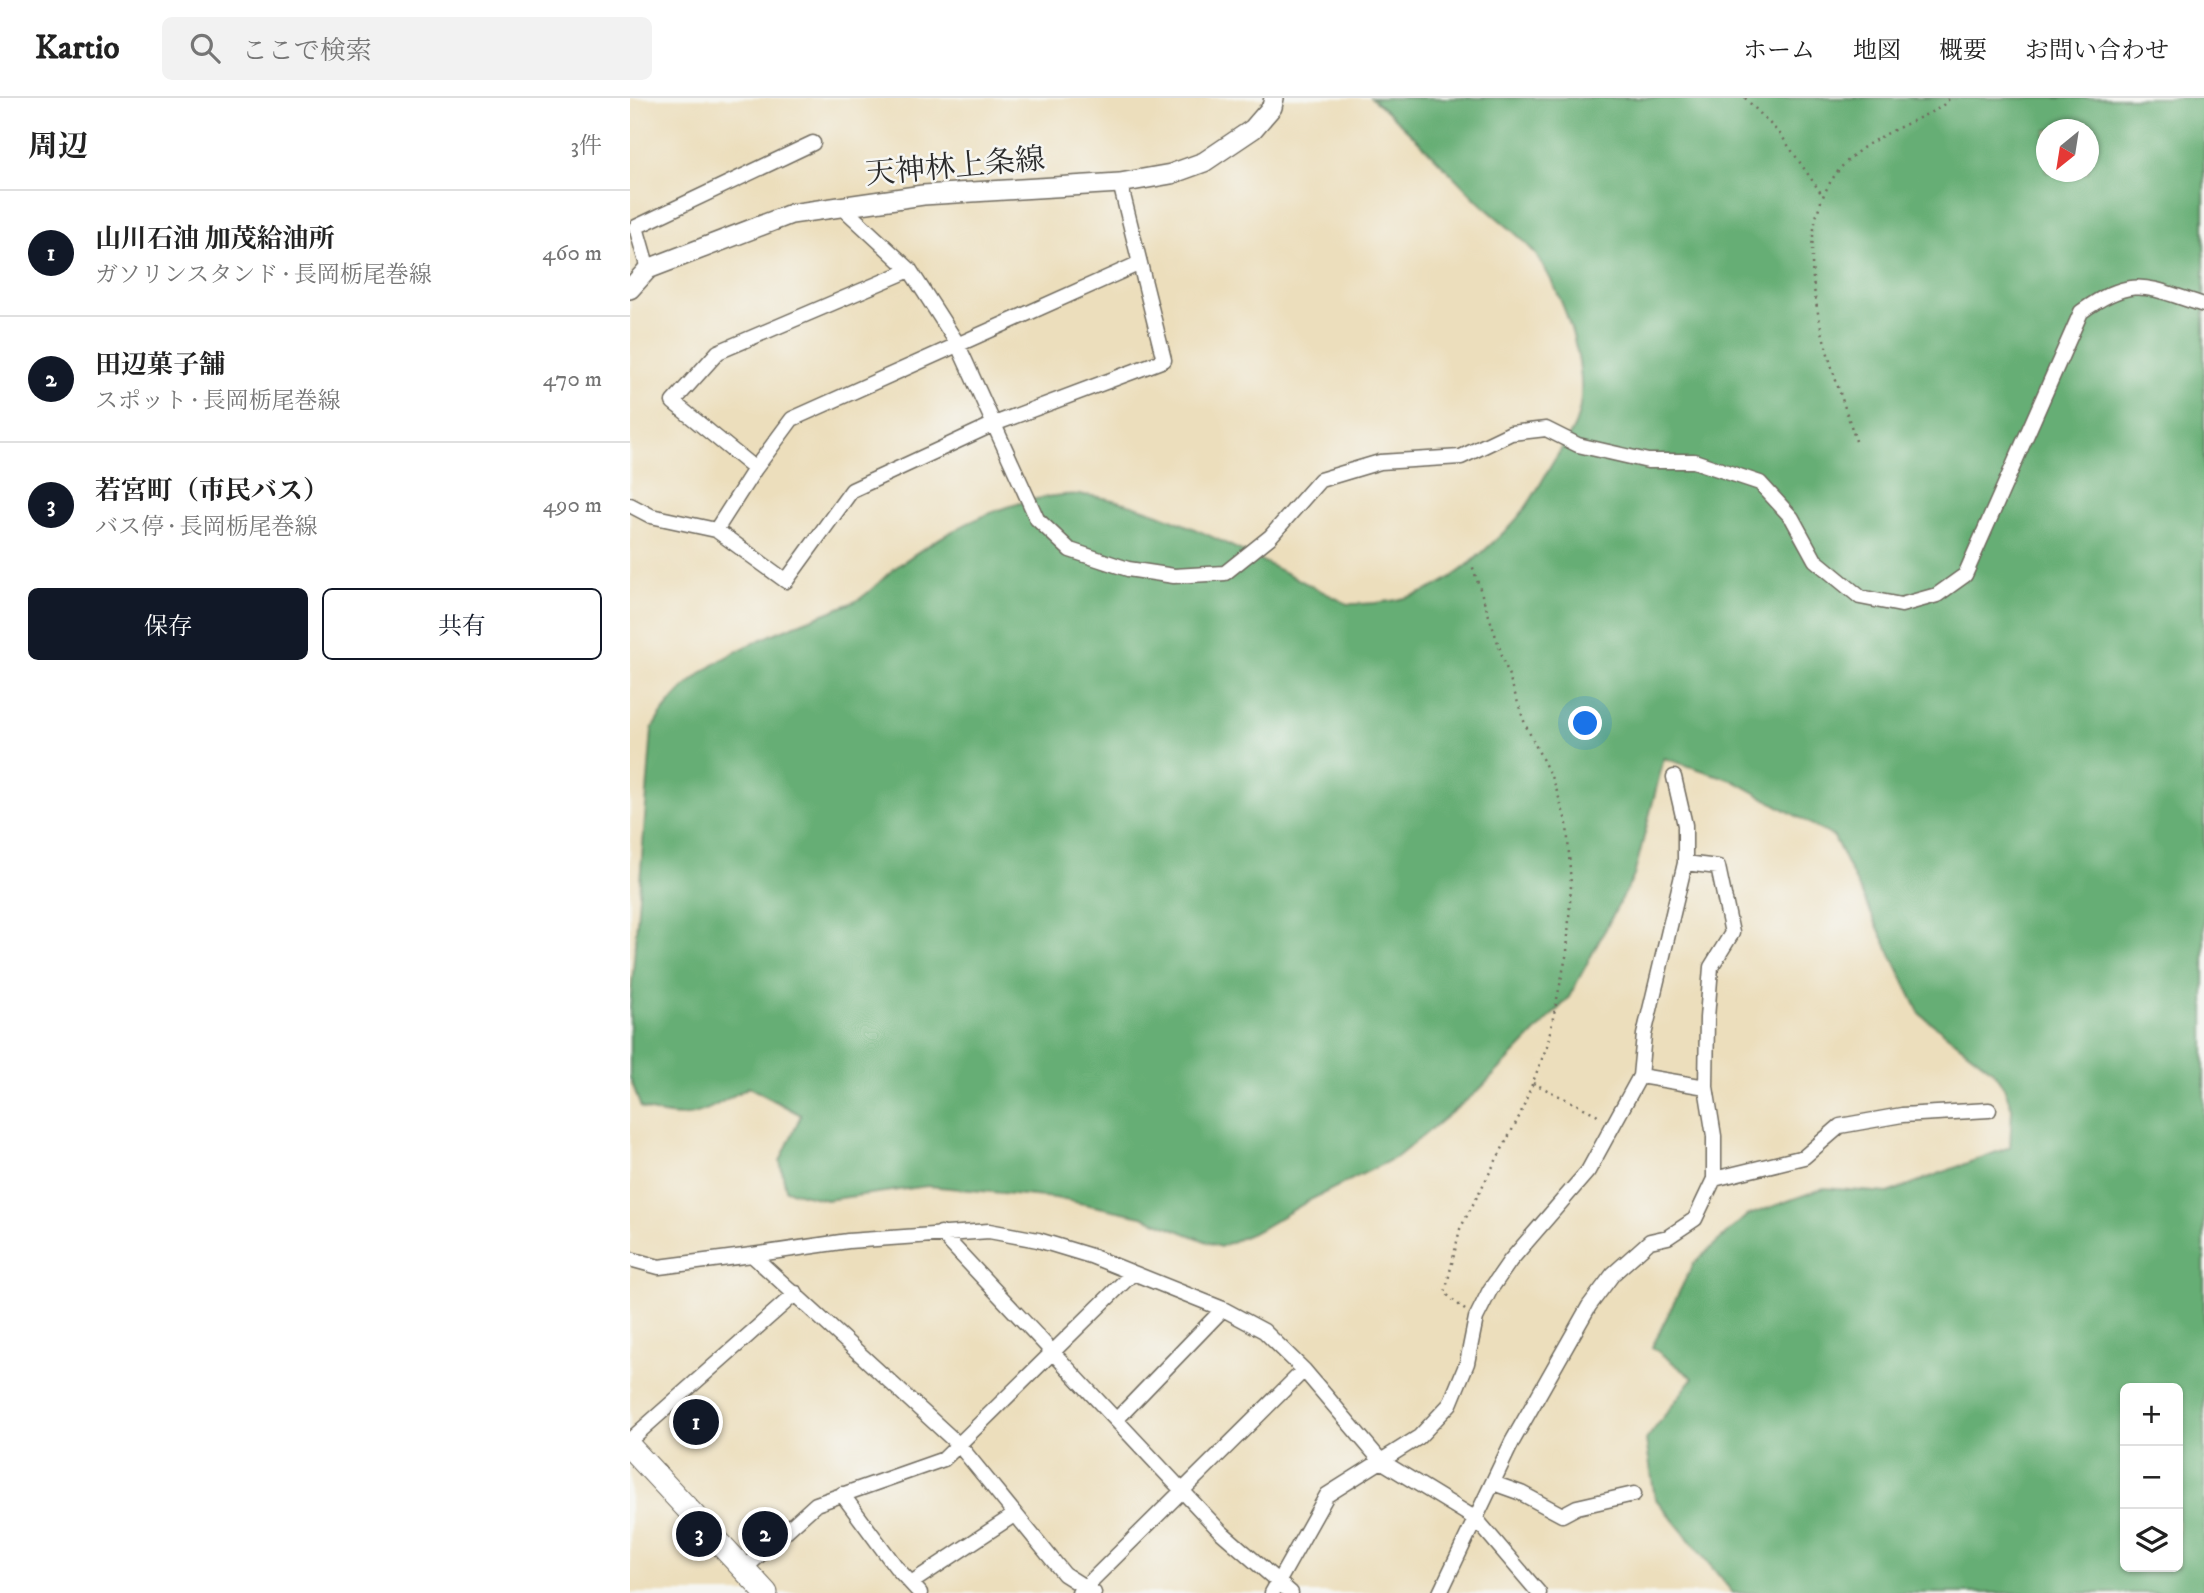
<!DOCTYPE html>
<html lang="ja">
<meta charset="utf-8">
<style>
:root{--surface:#fff;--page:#f2f2f2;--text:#222;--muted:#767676;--line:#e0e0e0;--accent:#111827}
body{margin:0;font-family:"IM FELL DW Pica","Noto Serif JP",serif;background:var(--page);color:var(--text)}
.controls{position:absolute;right:21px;bottom:21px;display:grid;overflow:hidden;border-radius:10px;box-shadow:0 2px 5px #0004}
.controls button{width:63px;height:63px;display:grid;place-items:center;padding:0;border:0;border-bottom:2px solid var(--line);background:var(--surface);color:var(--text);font:35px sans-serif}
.compass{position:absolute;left:1406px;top:21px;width:63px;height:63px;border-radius:50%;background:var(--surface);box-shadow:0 2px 5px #0004;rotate:210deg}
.you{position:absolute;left:956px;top:626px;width:24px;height:24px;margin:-18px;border:5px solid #fff;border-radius:50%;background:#1a73e8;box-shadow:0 0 0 10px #1a73e833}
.badge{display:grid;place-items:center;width:46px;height:46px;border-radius:50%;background:var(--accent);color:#fff;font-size:23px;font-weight:700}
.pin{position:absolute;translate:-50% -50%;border:4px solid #fff;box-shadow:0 2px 7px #0006}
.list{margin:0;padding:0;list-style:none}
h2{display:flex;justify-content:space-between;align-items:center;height:91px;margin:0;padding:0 28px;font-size:30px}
h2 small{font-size:23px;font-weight:400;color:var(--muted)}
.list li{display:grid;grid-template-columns:46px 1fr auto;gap:21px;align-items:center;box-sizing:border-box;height:126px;padding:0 28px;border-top:2px solid var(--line)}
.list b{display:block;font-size:26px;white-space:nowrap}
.list p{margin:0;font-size:23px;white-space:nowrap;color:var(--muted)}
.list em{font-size:23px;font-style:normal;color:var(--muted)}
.actions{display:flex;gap:14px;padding:21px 28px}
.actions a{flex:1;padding:16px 0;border:2px solid var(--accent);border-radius:10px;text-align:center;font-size:24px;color:var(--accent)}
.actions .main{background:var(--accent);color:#fff}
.icon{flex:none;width:38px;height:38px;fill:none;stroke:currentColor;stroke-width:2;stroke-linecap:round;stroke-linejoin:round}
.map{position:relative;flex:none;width:1574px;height:1495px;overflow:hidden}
header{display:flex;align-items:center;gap:42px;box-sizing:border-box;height:98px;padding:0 35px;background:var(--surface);border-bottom:2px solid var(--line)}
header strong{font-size:33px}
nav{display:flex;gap:38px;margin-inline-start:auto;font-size:24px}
.search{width:490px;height:63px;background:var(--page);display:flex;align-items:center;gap:18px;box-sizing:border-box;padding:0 24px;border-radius:10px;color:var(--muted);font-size:26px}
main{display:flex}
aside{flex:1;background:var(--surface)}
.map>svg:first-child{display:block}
</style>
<header>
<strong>Kartio</strong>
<div class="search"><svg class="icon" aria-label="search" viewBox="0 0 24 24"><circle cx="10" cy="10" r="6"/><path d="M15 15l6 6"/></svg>ここで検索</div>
<nav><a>ホーム</a><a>地図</a><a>概要</a><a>お問い合わせ</a></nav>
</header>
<main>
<aside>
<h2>周辺<small>3件</small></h2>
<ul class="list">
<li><span class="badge">1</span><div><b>山川石油 加茂給油所</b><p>ガソリンスタンド · 長岡栃尾巻線</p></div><em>460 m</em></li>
<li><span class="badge">2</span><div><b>田辺菓子舗</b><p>スポット · 長岡栃尾巻線</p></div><em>470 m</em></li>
<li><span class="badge">3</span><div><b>若宮町（市民バス）</b><p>バス停 · 長岡栃尾巻線</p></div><em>490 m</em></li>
</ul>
<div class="actions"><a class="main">保存</a><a>共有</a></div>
</aside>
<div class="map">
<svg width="1574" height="1495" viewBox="0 0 1574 1495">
<rect width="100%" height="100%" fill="#f6f6f2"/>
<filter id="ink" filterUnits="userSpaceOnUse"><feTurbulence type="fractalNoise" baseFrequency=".0143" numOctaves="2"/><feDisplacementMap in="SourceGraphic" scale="14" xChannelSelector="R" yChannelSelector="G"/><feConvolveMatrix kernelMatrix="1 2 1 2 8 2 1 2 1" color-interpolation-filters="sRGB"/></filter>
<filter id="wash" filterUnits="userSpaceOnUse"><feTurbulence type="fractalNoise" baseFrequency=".00686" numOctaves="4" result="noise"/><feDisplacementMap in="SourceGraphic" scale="28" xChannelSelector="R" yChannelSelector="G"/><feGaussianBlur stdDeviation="1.57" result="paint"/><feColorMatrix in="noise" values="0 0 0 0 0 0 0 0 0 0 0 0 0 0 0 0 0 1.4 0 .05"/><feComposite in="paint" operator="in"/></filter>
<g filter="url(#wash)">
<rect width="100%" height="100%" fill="#ecdebc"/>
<!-- forest -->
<path fill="#66ae75" stroke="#486c50" stroke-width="2" fill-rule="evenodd" d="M741 0H1574V1495H1103L1025 1400 1016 1342 1063 1280 1022 1249 1063 1166 1116 1118 1194 1090 1258 1095 1380 1049 1382 1011 1374 989 1362 972 1290 916 1204 739 1102 682 1034 660 1004 778 938 901 849 992 767 1059 682 1101 627 1133 590 1149 512 1118 425 1100 298 1088 196 1102 156 1092 150 1063 171 1017 119 989C76 1012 61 1028 11 1010L0 979V912L22 631C63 557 151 534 224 504 239 497 252 480 265 470 283 457 303 443 323 433 355 415 396 400 433 397 510 390 646 473 718 506 793 507 824 483 875 433 894 416 905 395 918 373 926 358 938 343 945 327 964 279 935 198 906 157 892 137 862 118 844 99 810 65 778 30 741 0ZM1416 32H1458V74H1416ZM1495 1290H1548V1469H1495Z"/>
</g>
<g filter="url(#ink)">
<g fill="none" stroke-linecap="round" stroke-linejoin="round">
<!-- street casing -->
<g stroke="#6f6a5e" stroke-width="17">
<path id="street" d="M211 108 280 172 327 245 407 421 440 452 498 471 544 478 595 475 640 439 690 382 750 364 831 359 881 335 916 331 948 347 1018 363H1064L1130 385 1162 420 1185 462 1230 499 1271 507 1307 497 1335 477 1451 214C1504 176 1516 189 1574 207
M18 171 6 129 183 45
M125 371 43 304 88 254 280 172
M0 407 21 418 86 432 156 483 222 392 364 326 534 262 490 85
M86 432 125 371 162 321 510 165
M1055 765 1088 769 1102 835 1081 869 1077 920 1076 989 1084 1038V1081
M1010 978 1076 989
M311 1135 590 1433 661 1495
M0 1161 29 1169 122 1157
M487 1321 593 1211
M0 1342 166 1195
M863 1385 891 1395 932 1417 947 1409 1004 1396
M212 1396 266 1469 290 1495
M114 1471 186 1406 314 1361 503 1175
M281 1485 384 1417
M449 1495 674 1272
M464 1495 434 1476 329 1347 122 1157 218 1143 359 1133 408 1142 461 1158 593 1211 634 1233 674 1272 751 1363 846 1421 909 1495
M642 1495 697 1397 789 1339 820 1306 837 1265 846 1220 860 1192 880 1163 958 1073 1010 978 1014 937 1055 765V727L1044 679
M810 1495 882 1344 959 1208 983 1176 1020 1143 1038 1139 1065 1121 1084 1081 1174 1059 1210 1028 1272 1017 1359 1012"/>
</g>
<!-- secondary casing -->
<g stroke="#6f6a5e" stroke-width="22">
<path id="secondary" d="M0 191 18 171 161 116 293 97 490 85 541 76 574 64 623 31 642 9 644 0"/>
</g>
<!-- primary casing -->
<g stroke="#6f6a5e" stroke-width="25">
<path id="primary" d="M0 1349 136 1495"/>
</g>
<!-- path -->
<path stroke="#6f6a5e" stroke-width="2.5" stroke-dasharray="2 5" stroke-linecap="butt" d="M1115 0 1151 37 1193 98
M1226 343C1199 259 1140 119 1230 52 1251 36 1287 22 1311 9L1320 0
M903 985 972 1019
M835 1212 815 1195 830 1131 890 1017 917 948 937 854 941 788 937 726 925 687 895 626 842 467"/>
<!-- street -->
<use href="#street" stroke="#fff" stroke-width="14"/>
<!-- secondary -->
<use href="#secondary" stroke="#fff" stroke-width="19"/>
<!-- primary -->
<use href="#primary" stroke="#fff" stroke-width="23"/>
</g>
</g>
<g text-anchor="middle" stroke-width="5" stroke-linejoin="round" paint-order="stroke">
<!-- street labels -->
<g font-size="30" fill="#2b2b2b" stroke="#f6f6f2">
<text transform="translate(325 68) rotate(-5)" y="10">天神林上条線</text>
</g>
</g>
</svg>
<div class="controls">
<button>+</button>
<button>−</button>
<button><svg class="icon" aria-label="layers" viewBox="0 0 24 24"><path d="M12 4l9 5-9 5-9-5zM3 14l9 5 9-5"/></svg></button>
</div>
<svg class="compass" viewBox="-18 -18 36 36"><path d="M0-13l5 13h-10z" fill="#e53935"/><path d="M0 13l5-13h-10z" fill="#767676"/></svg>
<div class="you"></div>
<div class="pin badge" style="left:66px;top:1324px">1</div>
<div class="pin badge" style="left:135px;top:1436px">2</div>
<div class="pin badge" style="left:69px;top:1436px">3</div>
</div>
</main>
